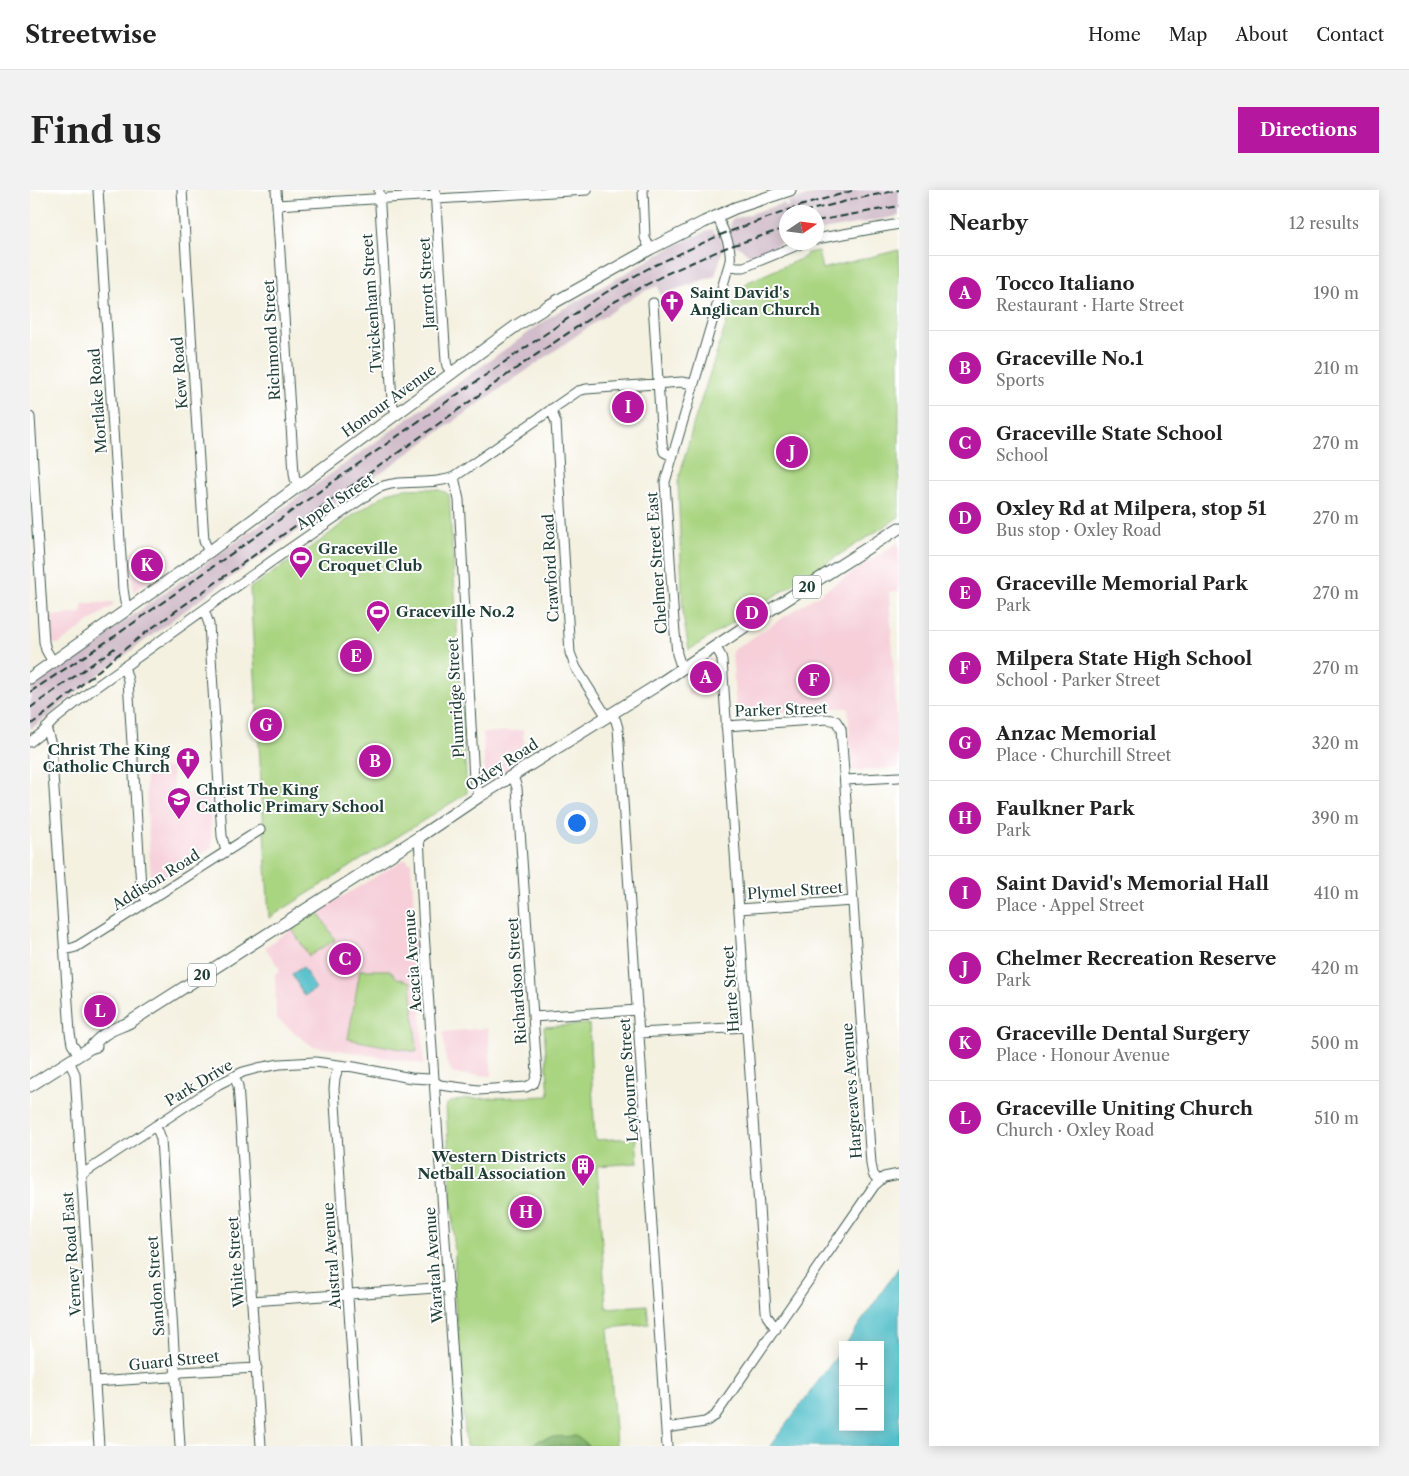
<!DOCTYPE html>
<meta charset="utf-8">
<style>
:root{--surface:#fff;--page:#f2f2f2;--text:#222;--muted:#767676;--line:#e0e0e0;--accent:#b5179e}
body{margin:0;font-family:"Libre Caslon Text",serif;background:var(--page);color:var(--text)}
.controls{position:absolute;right:15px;bottom:15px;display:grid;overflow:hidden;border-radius:0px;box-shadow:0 2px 12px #0003}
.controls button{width:45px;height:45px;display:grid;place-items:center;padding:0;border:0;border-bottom:1px solid var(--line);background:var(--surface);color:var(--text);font:25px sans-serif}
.compass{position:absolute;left:749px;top:15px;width:45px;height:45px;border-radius:50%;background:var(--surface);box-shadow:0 2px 12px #0003;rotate:77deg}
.you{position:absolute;left:546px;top:632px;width:18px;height:18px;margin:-12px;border:4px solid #fff;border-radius:50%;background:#1a73e8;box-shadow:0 0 0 8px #1a73e833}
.badge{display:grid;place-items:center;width:32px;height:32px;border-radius:50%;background:var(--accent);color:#fff;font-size:16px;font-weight:700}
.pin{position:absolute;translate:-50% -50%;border:2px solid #fff;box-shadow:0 1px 5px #0006}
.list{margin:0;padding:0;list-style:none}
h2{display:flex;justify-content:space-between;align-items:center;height:65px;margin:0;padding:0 20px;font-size:21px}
h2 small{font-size:16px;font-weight:400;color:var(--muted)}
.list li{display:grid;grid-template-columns:32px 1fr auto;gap:15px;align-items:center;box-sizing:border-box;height:75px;padding:0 20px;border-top:1px solid var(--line)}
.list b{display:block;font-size:19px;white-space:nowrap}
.list p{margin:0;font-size:16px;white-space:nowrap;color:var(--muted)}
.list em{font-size:16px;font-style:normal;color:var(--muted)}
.map{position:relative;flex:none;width:869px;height:1256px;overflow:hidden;border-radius:0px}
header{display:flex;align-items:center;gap:30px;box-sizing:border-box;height:70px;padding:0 25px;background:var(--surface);border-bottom:1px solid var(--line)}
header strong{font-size:24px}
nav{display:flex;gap:28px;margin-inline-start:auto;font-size:18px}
.intro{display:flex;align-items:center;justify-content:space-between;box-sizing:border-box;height:120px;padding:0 30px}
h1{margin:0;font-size:35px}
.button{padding:12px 22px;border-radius:0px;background:var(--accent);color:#fff;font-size:18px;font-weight:700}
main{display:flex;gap:30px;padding:0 30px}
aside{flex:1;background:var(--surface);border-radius:0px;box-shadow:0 2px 12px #0003}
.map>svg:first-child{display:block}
</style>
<header>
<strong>Streetwise</strong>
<nav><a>Home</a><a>Map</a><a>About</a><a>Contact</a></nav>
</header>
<div class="intro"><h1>Find us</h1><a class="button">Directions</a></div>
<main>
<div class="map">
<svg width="869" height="1256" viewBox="0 0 869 1256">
<rect width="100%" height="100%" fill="#fff"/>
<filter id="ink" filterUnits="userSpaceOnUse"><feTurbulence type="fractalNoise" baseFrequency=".02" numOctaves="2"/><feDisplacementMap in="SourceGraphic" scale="10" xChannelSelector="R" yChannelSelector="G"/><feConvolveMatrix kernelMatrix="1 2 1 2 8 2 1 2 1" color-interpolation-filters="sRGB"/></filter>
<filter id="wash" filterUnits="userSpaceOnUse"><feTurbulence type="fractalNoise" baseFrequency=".0096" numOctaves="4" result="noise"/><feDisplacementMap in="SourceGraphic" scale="20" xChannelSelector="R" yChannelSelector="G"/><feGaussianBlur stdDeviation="1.12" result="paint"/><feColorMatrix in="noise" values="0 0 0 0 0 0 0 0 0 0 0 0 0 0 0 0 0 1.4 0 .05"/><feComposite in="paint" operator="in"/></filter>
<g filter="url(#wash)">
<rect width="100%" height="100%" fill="#f4f1e1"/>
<!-- built -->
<path fill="#f6cfd9" d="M869 352V401L859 402 869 559V578L822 581 818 518H796L711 526 706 523 702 461Z
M133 359 134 380 103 402 100 361Z
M83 412V415L29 454H25L22 451 20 426 52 423V414Z
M683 474 685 503 658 505 656 487 672 476Z
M493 540 496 570 458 591 455 589 453 543Z
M142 578 144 603 179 601 182 657 125 694 121 692 115 579Z
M375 669 381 673 394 874 282 856 246 828 245 784 250 780 235 757 288 721Z
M458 838 462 886 423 884 416 871 413 842Z"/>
<!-- industrial -->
<path fill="#d1bdcb" d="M797 0H869V26L787 41 786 22H756V51L721 66 706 55 704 56 698 40 700 39 701 30 754 13 756 18 759 17 757 12Z
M681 39 687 44 689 43 695 60H693L685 86 630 105 628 96 612 102 570 129 176 405 63 489 17 527 0 539V499L526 123 638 59Z"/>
<!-- green -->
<path fill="#a9d480" stroke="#64885a" d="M869 60V327L659 460 653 426 648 292 664 232 701 119 708 103 718 92 775 67 777 63 788 61 792 79Z
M373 299C384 299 411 296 419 305L437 603 239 728 220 398 293 349 322 326 357 303Z
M288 721 305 750 279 766 262 739Z
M330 780H360L367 788 381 792 387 862 318 849Z
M559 834 565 950 606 948 608 973 567 976 576 1118 617 1115 619 1134 578 1138 586 1256H436L424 1100 425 1069 416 915 421 912 433 909 519 906 514 837Z"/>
<!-- forest -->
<path fill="#86b66e" stroke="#527a51" d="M546 1246 559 1256H500C514 1245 530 1247 546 1246Z"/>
<!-- water -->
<path fill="#52bfca" stroke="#387e7f" d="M273 777 286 799 274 806 262 784Z
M869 1077V1256H740L813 1158V1237H850V1155H815Z"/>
</g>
<g filter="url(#ink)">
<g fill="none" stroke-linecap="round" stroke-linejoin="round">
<!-- minor casing -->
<g stroke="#3f584e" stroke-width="11">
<path id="minor" d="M68 0 93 399 95 412 99 419
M152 0 174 351 179 362
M246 0 264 283 265 289 269 296
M349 0 362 211 363 216 368 223
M405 0 416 171 417 176 422 183
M613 0 615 48 620 59
M406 9 557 0
M247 15 406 5
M786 49 869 34
M699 75 707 77H714L775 52
M623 113 632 253 634 262 642 266
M521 219 526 232 540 463 546 478 577 527
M0 227 14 452 16 460 23 472
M424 287 429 310 444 590 450 606
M174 420 179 434 192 646 196 661
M685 456 691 466 692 470 736 1121 737 1126 746 1139
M94 476 98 490 111 696 113 703 117 711
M652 479 647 464 644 432 635 292 700 71C702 56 693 40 687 26
M582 524 586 531 588 538 637 1256
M696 536 797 529 806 531 811 539 841 974 843 984 849 991
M16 538 21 554 40 843 42 854 49 865
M0 552 13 542 23 531 63 499 242 371 346 299C370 287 399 297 424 287L548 201 556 199 652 192 663 194
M815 590 869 587
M389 647 394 742 429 1256
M709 719 823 711
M35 760 46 757 230 640
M503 827 608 820
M609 843 717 837
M39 871 45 884 69 1256
M309 875 305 888 304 899 328 1256
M204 886 208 896 209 909 231 1256
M125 936 129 943 131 949 150 1256
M51 985 189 894 213 882 228 878 250 874 285 872 324 877 381 888 400 889 410 895 448 900 496 897 504 893 507 883 487 598 483 586
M222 1111 419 1097
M65 1192 140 1187 151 1182 227 1178
M636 1238 675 1232 685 1226 844 996 854 987 869 984"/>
</g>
<!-- major casing -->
<g stroke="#3f584e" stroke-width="13">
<path id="major" d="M0 488 179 362 422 183 486 136 518 116 620 59 674 32 705 18 760 0
M60 858C66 851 72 845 80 841 87 837 93 836 100 832L389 647 450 606 626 496 737 422 869 338
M0 896 60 858 66 856"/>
</g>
<!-- minor -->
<use href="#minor" stroke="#fff" stroke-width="9"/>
<!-- major -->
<use href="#major" stroke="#fff" stroke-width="11"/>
<!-- rail -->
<path stroke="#1f3d34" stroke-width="2" stroke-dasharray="8 4" stroke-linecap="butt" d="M773 22 825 9 869 0
M786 31 869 16
M0 502 85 446 396 226 575 103 619 78 690 45 770 16 825 0
M0 518 86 457
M0 535C42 505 80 469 122 438L491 175 584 112 636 84 695 58 756 38"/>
</g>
</g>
<!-- icons -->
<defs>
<g id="church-pin" transform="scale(1.25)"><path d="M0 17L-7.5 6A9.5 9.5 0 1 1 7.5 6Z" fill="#b5179e" stroke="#fff"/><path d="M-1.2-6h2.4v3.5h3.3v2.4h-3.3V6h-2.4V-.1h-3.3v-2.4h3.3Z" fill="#fff"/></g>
<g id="stadium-pin" transform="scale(1.25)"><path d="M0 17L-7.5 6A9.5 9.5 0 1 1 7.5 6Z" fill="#b5179e" stroke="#fff"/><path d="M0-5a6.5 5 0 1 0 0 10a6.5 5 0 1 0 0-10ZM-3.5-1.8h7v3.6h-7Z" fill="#fff"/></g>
<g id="school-pin" transform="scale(1.25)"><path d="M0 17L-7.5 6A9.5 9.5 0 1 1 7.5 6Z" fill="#b5179e" stroke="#fff"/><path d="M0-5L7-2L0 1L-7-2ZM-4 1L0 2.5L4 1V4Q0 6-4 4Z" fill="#fff"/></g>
<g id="building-pin" transform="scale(1.25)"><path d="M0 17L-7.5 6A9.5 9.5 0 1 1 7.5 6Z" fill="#b5179e" stroke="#fff"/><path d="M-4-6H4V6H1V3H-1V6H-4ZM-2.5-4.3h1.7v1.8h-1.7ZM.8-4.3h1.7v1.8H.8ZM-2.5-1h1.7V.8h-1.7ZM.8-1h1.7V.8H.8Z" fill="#fff"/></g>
</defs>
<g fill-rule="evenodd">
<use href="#church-pin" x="642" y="112"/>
<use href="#stadium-pin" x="271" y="368"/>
<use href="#stadium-pin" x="348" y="422"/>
<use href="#church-pin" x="158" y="569"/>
<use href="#school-pin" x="149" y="609"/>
<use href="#building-pin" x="553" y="976"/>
</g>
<g text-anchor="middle" stroke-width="4" stroke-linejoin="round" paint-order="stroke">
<!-- shield labels -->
<g fill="#fff" stroke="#627771" stroke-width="1">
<rect x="763" y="385.5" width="28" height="23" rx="4"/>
<rect x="158" y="773.5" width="28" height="23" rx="4"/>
</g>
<g font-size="14" font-weight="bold" fill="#1f3d34">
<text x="777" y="402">20</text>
<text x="172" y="790">20</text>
</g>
<!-- street labels -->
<g font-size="15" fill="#1f3d34" stroke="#fff">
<text transform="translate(397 93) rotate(-93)" y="5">Jarrott Street</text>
<text transform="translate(342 113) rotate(-94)" y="5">Twickenham Street</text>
<text transform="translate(242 150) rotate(-93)" y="5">Richmond Street</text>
<text transform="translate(150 183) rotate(-94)" y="5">Kew Road</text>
<text transform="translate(68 211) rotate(-94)" y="5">Mortlake Road</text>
<text transform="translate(359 211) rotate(-36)" y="5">Honour Avenue</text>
<text transform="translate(305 312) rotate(-33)" y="5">Appel Street</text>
<text transform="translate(627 373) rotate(-94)" y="5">Chelmer Street East</text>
<text transform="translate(521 378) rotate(-93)" y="5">Crawford Road</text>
<text transform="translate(426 508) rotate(-93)" y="5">Plumridge Street</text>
<text transform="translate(751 520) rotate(-2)" y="5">Parker Street</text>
<text transform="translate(472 575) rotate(-33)" y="5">Oxley Road</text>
<text transform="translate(126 690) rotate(-32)" y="5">Addison Road</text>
<text transform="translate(765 701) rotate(-4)" y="5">Plymel Street</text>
<text transform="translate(383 771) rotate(-94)" y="5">Acacia Avenue</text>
<text transform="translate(487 791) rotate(-94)" y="5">Richardson Street</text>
<text transform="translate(701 799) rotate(-94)" y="5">Harte Street</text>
<text transform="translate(599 890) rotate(-94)" y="5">Leybourne Street</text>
<text transform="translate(169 893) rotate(-31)" y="5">Park Drive</text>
<text transform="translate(822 901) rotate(-94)" y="5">Hargreaves Avenue</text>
<text transform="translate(42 1064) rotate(-94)" y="5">Verney Road East</text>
<text transform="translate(302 1066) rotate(-94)" y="5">Austral Avenue</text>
<text transform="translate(206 1072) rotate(-94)" y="5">White Street</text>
<text transform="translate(404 1075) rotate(-94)" y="5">Waratah Avenue</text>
<text transform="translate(126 1096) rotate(-94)" y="5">Sandon Street</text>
<text transform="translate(144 1171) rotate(-6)" y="5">Guard Street</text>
</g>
<!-- poi labels -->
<g font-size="15" font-weight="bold" fill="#1f3d34" stroke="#fff" text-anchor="start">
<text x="660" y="108">Saint David's<tspan x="660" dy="17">Anglican Church</tspan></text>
<text x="288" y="364">Graceville<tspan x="288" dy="17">Croquet Club</tspan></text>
<text x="366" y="427">Graceville No.2</text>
<text x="140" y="565" text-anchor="end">Christ The King<tspan x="140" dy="17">Catholic Church</tspan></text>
<text x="166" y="605">Christ The King<tspan x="166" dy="17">Catholic Primary School</tspan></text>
<text x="536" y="972" text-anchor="end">Western Districts<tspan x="536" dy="17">Netball Association</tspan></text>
</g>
</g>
</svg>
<div class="controls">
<button>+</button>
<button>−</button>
</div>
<svg class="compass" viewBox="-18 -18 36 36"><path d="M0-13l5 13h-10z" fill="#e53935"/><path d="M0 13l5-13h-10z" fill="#767676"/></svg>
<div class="you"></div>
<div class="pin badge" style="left:676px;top:487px">A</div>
<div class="pin badge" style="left:345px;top:571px">B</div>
<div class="pin badge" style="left:315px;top:769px">C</div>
<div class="pin badge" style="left:722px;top:423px">D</div>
<div class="pin badge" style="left:326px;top:466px">E</div>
<div class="pin badge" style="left:784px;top:490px">F</div>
<div class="pin badge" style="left:236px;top:535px">G</div>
<div class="pin badge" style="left:496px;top:1022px">H</div>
<div class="pin badge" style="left:598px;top:217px">I</div>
<div class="pin badge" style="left:762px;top:262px">J</div>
<div class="pin badge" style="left:117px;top:375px">K</div>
<div class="pin badge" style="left:70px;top:821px">L</div>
</div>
<aside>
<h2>Nearby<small>12 results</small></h2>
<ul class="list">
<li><span class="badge">A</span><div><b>Tocco Italiano</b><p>Restaurant · Harte Street</p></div><em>190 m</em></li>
<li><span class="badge">B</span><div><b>Graceville No.1</b><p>Sports</p></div><em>210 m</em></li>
<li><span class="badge">C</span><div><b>Graceville State School</b><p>School</p></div><em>270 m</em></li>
<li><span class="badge">D</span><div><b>Oxley Rd at Milpera, stop 51</b><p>Bus stop · Oxley Road</p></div><em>270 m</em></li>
<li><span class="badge">E</span><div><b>Graceville Memorial Park</b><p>Park</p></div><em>270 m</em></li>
<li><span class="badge">F</span><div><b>Milpera State High School</b><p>School · Parker Street</p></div><em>270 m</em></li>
<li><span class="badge">G</span><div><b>Anzac Memorial</b><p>Place · Churchill Street</p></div><em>320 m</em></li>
<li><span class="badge">H</span><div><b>Faulkner Park</b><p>Park</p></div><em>390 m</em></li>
<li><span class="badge">I</span><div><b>Saint David's Memorial Hall</b><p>Place · Appel Street</p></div><em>410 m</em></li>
<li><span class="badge">J</span><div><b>Chelmer Recreation Reserve</b><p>Park</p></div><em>420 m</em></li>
<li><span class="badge">K</span><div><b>Graceville Dental Surgery</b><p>Place · Honour Avenue</p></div><em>500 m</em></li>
<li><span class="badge">L</span><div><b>Graceville Uniting Church</b><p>Church · Oxley Road</p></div><em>510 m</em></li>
</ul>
</aside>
</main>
